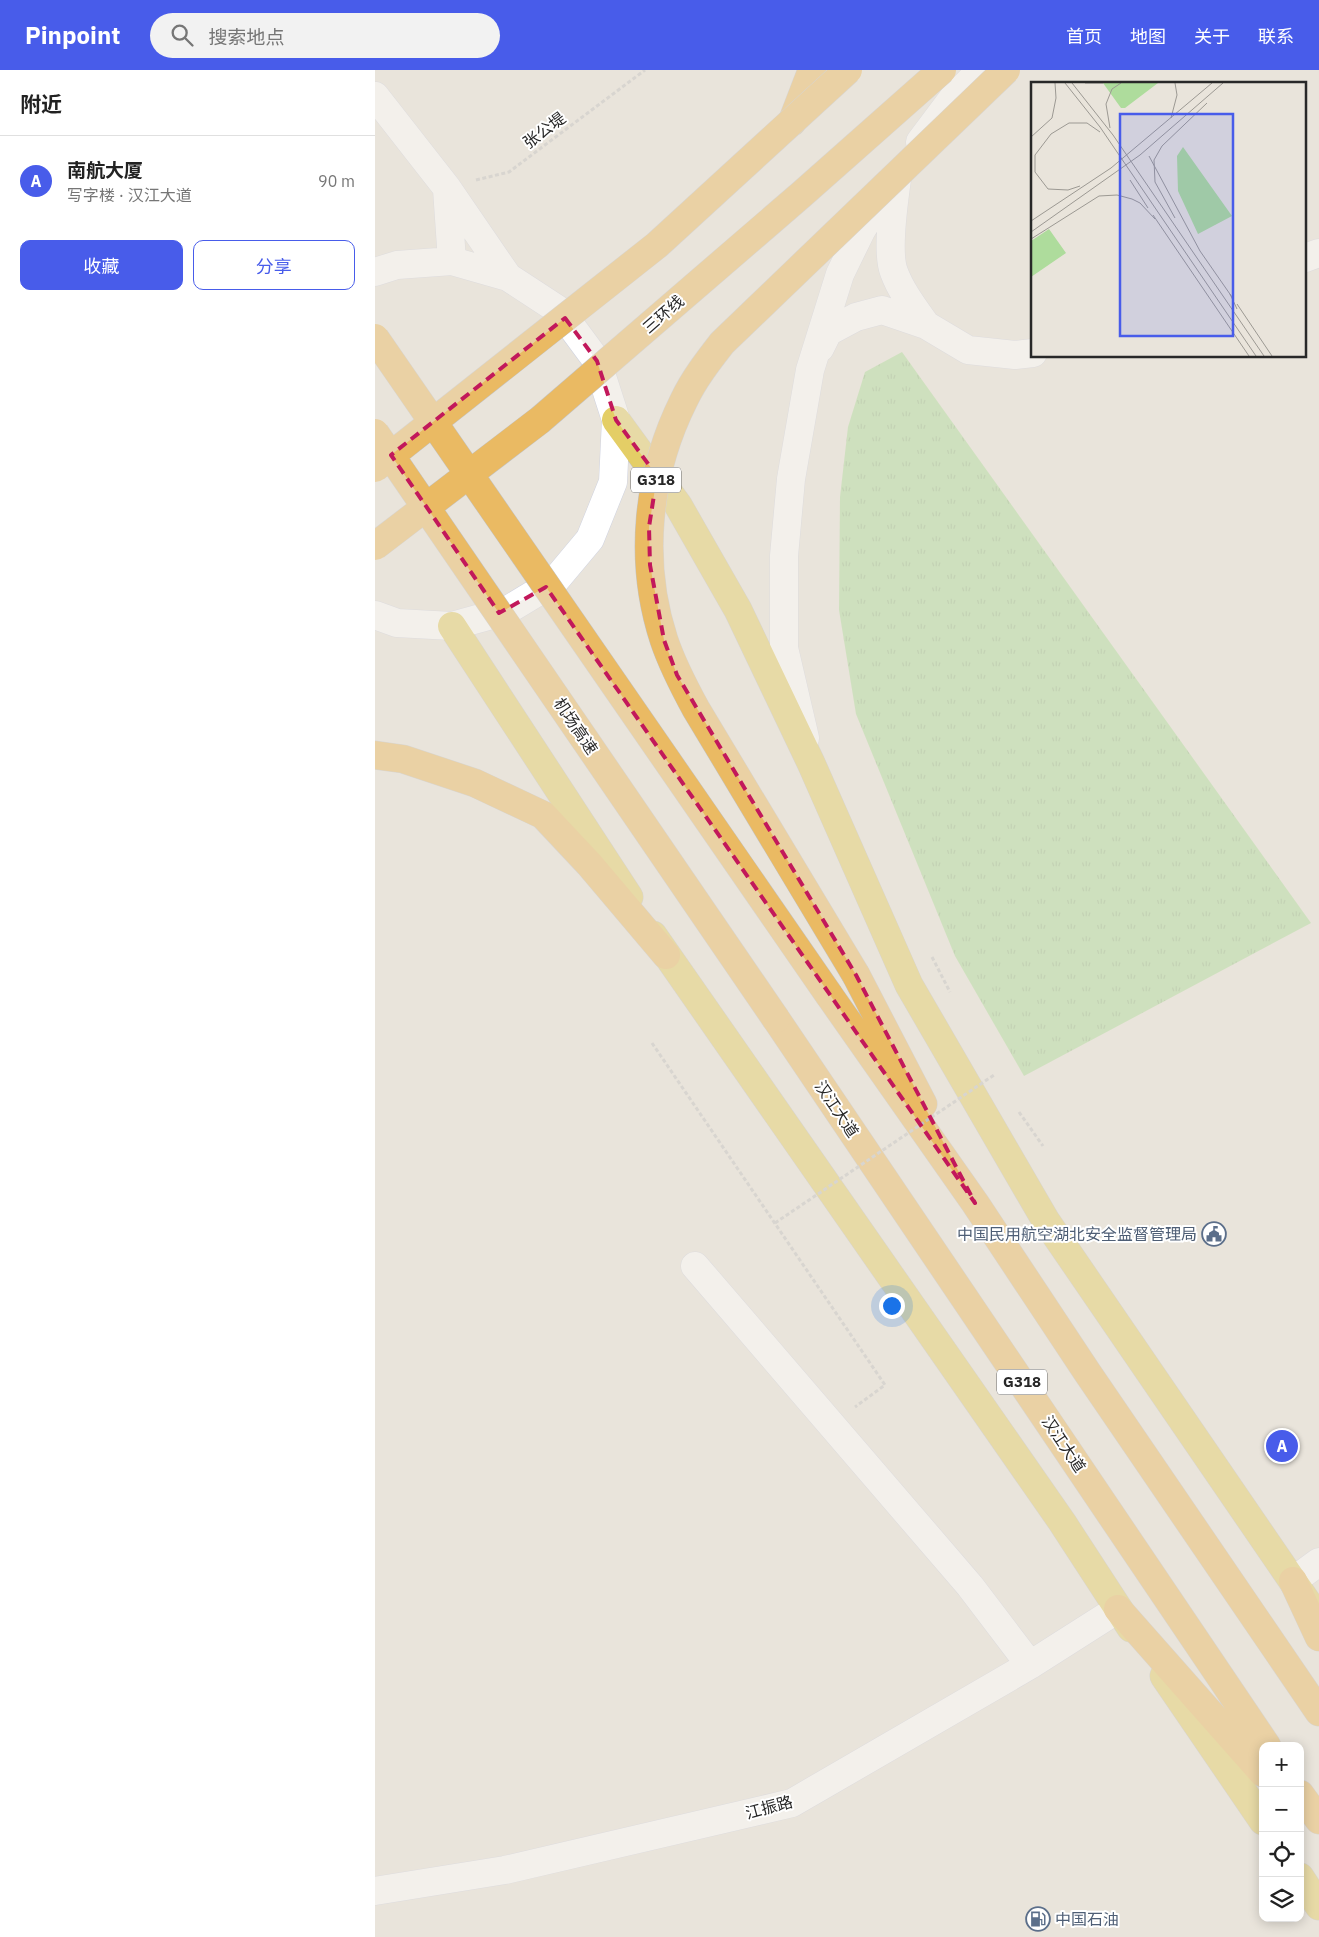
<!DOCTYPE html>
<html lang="zh">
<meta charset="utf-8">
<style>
:root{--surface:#fff;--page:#f2f2f2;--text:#222;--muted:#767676;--line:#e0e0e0;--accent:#485cea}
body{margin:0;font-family:"IBM Plex Sans","Noto Sans SC",sans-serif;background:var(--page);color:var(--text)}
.controls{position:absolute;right:15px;bottom:15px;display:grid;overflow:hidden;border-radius:10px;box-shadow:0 2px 12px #0003}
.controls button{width:45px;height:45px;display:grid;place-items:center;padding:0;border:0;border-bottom:1px solid var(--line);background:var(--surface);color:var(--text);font:25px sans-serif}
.you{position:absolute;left:516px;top:1235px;width:18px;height:18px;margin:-12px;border:4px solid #fff;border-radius:50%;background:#1a73e8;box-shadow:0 0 0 8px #1a73e833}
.badge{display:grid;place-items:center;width:32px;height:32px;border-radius:50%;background:var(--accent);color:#fff;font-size:16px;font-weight:700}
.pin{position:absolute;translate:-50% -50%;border:2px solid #fff;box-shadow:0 1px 5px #0006}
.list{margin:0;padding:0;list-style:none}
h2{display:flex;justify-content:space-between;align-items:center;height:65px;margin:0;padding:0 20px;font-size:21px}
h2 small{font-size:16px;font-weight:400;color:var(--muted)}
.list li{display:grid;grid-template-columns:32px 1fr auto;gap:15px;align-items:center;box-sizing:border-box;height:90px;padding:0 20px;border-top:1px solid var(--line)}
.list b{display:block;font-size:19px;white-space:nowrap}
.list p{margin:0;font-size:16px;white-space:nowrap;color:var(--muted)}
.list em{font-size:16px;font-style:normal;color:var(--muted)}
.actions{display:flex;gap:10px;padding:15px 20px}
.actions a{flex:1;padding:11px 0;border:1px solid var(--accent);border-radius:10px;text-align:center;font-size:18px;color:var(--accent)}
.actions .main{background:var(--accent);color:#fff}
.icon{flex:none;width:28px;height:28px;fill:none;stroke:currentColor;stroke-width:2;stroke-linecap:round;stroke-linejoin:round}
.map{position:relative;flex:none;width:944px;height:1867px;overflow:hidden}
header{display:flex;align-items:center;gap:30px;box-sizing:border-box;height:70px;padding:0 25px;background:var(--accent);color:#fff}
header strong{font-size:24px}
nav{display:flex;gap:28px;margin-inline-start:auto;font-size:18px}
.search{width:350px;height:45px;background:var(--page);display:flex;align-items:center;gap:12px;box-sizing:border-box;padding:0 18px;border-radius:28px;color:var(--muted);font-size:19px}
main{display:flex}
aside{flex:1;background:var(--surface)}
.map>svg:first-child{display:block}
</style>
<header>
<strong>Pinpoint</strong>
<div class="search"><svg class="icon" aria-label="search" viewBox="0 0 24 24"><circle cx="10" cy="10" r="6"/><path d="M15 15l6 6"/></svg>搜索地点</div>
<nav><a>首页</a><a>地图</a><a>关于</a><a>联系</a></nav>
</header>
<main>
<aside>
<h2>附近<small></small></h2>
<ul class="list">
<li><span class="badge">A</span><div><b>南航大厦</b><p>写字楼 · 汉江大道</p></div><em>90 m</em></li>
</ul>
<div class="actions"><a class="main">收藏</a><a>分享</a></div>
</aside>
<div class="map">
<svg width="944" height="1867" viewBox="0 0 944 1867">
<defs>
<pattern id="grass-tufts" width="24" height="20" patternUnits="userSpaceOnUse" patternTransform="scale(1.25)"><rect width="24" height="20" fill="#aedc9c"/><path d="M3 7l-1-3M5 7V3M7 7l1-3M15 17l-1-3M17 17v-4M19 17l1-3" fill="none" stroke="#96bd86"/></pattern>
</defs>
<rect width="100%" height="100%" fill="#e9e4db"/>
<!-- grass -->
<path fill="url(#grass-tufts)" d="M527 282 936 853 649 1006 580 886 481 644 464 540 465 427 473 357 490 302Z"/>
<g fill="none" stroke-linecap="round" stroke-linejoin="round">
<!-- minor casing -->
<g stroke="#d0d3e0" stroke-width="29">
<path id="minor" d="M545 72 578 28 606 0
M930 188 944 183
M551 255 593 280 640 285 658 283
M445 278 453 262 481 247 507 240 551 255C539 238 526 221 519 202 511 181 519 132 522 109
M430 668 409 578V486L416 409 435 300 465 204 486 161 509 123
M320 1196 595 1516 655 1595
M918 1511 944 1492
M0 1821 130 1800 417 1733 655 1595 743 1539"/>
</g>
<!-- tertiary casing -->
<g stroke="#d0d3e0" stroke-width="29">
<path id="tertiary" d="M0 26 72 118 133 207
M72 119 77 191
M0 202 22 195 77 191 133 207 185 241 222 291 241 350 238 412 215 469 179 512 131 541 77 556 22 553 0 545"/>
</g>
<!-- primary casing -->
<g stroke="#c3c3c3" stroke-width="29">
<path id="primary" d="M241 350 303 435 363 540 436 693 534 915 671 1151 932 1532
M77 556 254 827
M278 865 687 1452 756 1558
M789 1606 888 1751
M925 1807 944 1836"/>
</g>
<!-- trunk casing -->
<g stroke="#c3c3c3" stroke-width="29">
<path id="trunk" d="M417 52 437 0
M0 685 28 689 100 713 168 745 214 794 291 885
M481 905 548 1034
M454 925 600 1133 712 1302 944 1642
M401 949 892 1676
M918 1511 944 1567
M743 1539 888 1703
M925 1724 944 1750"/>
</g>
<!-- path -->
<path stroke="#c3c3c3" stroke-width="3" stroke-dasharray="4 2.5" stroke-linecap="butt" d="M101 110 134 102 270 0
M557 887 575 922
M277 973 510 1315 480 1337
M644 1042 668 1076"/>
<!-- minor -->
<use href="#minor" stroke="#fff" stroke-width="28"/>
<!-- tertiary -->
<use href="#tertiary" stroke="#fff" stroke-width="28"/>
<!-- primary -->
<use href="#primary" stroke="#e4ce66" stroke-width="28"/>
<!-- trunk -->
<use href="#trunk" stroke="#eaba63" stroke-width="28"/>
<!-- trunk-bridge casing -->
<g stroke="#c3c3c3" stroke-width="29" stroke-linecap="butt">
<path id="trunk-bridge" d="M0 268 454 925
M0 363 401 949
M0 398 282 175 473 0
M0 476 165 350 427 124 567 0
M481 905 321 639C309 617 297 594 289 570 263 491 272 404 309 330 319 309 333 291 347 273L631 0"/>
</g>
<!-- path-bridge -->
<path stroke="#c3c3c3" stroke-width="3" stroke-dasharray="4 2.5" stroke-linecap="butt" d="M400 1153 619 1005"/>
<!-- trunk-bridge -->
<use href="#trunk-bridge" stroke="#eaba63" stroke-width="28"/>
</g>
<!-- marked area -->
<path d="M0 0H944V1867H0ZM190 248 222 291 241 350 282 406 274 457 275 495 289 570 302 605 481 905 600 1133 171 517 124 543 16 385Z" fill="#e9e4db" fill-opacity=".55" fill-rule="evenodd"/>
<path fill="none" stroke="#c2185b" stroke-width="4" stroke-dasharray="10 6" stroke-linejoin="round" d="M190 248 222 291 241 350 282 406 274 457 275 495 289 570 302 605 481 905 600 1133 171 517 124 543 16 385Z"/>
<!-- icons -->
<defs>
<g id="civic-ring" transform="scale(1.25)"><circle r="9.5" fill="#fff" stroke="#5c6f8a" stroke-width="1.5"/><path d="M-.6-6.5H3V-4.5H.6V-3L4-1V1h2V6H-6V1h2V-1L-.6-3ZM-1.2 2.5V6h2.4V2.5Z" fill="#5c6f8a"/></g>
<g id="fuel-ring" transform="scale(1.25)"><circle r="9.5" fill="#fff" stroke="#5c6f8a" stroke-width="1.5"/><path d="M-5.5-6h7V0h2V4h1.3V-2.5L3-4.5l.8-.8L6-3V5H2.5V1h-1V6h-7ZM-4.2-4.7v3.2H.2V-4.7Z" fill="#5c6f8a"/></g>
</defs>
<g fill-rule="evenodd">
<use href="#civic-ring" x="839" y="1164"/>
<use href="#fuel-ring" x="663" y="1849"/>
</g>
<g text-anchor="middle" stroke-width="4" stroke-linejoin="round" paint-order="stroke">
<!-- shield labels -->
<g fill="#fff" stroke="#686868" stroke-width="1">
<rect x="256" y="397.5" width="50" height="25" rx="4"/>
<rect x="622" y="1299.5" width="50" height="25" rx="4"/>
</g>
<g font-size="15" font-weight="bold" fill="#282828">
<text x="281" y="415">G318</text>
<text x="647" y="1317">G318</text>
</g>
<!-- street labels -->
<g font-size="16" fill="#282828" stroke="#fff">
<text transform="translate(169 60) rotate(-37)" y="6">张公堤</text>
<text transform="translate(288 244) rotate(-41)" y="6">三环线</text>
<text transform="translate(201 656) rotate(56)" y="6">机场高速</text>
<text transform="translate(462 1039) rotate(56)" y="6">汉江大道</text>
<text transform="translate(689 1374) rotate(56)" y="6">汉江大道</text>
<text transform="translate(394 1737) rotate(-15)" y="6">江振路</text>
</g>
<!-- service labels -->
<g font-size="16" fill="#4e5e75" stroke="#fff" text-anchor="end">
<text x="822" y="1170">中国民用航空湖北安全监督管理局</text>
<text x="680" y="1855" text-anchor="start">中国石油</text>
</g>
</g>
<!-- overview -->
<g transform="translate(656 12)">
<rect width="275" height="275" fill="#e9e4db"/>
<path d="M72 1H127L94 26H90ZM152 65 201 134 167 152 147 109 146 74ZM18 147 35 171 0 195V159Z" fill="#aedc9c"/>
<path fill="none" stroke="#9c9993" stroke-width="1" d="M34 1 69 45 225 274M41 1 82 53 233 274M54 1H72M140 36 146 13 144 1M79 46 75 22 81 7 90 1M0 55 21 36 25 16 24 1M118 74 169 169 201 215M99 98 117 126M49 104 37 108 17 107 4 90V73L20 52 38 41H56L69 50M122 133 218 274M144 136 124 100 123 78 131 64 176 21M0 139 80 86 181 1M0 150 109 73 192 1M0 157 68 114 86 113 101 117 109 121 124 137M199 212 206 227M206 222 241 274"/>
<path fill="#485cea" fill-opacity="0.15" stroke="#485cea" stroke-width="2.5" d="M89 32H202V254H89Z"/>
<rect width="275" height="275" fill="none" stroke="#282828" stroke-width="2.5"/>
</g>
</svg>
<div class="controls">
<button>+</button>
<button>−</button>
<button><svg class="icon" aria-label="locate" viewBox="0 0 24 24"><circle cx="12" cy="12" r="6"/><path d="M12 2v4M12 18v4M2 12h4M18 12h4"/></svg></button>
<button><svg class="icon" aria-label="layers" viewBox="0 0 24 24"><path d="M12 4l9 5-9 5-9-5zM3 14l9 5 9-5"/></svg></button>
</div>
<div class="you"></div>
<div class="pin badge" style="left:907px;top:1376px">A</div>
</div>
</main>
